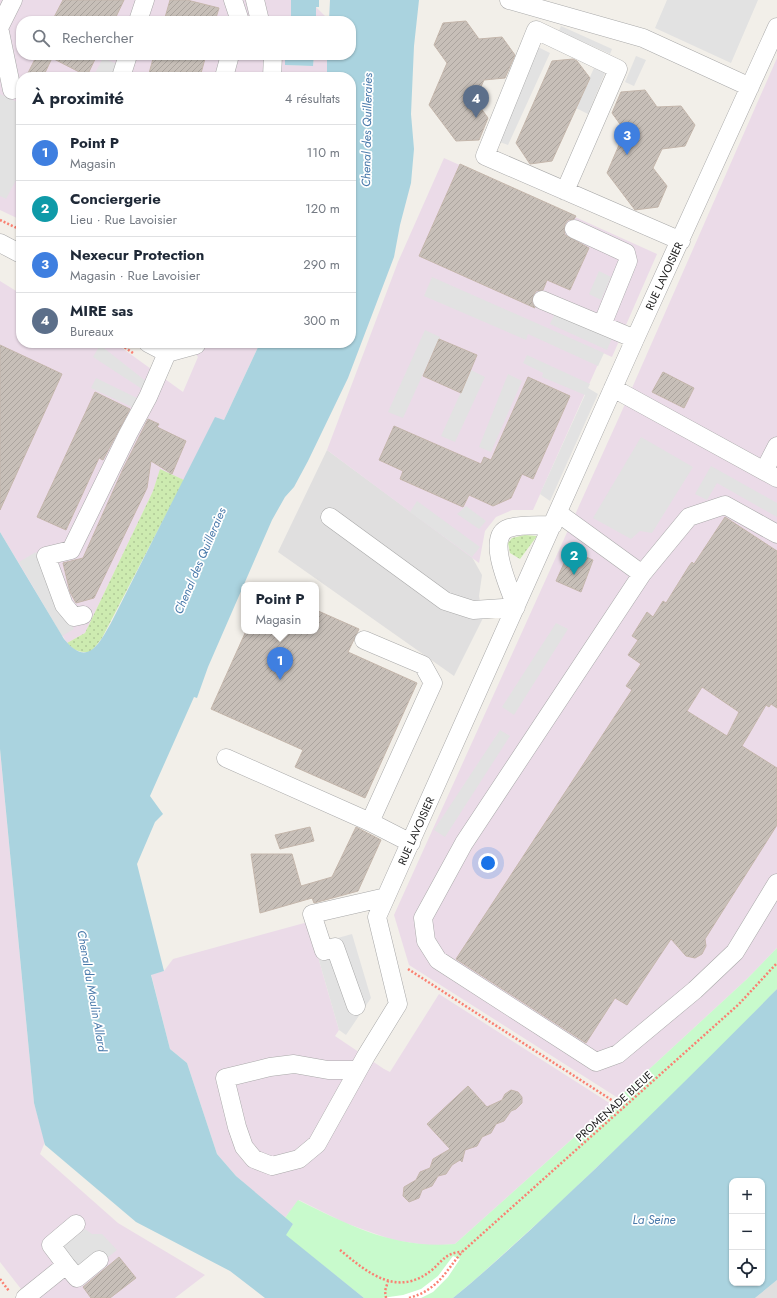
<!DOCTYPE html>
<html lang="fr">
<meta charset="utf-8">
<style>
:root{--surface:#fff;--page:#f6f6f7;--text:#1f2937;--muted:#747a83;--line:#e0e1e3;--accent:#d40000}
body{margin:0;font-family:Jost,sans-serif;background:var(--page);color:var(--text)}
.controls{position:absolute;right:12px;bottom:12px;display:grid;overflow:hidden;border-radius:8px;box-shadow:0 1px 3px #0004}
.controls button{width:36px;height:36px;display:grid;place-items:center;padding:0;border:0;border-bottom:1px solid var(--line);background:var(--surface);color:var(--text);font:20px sans-serif}
.you{position:absolute;left:488px;top:863px;width:14px;height:14px;margin:-10px;border:3px solid #fff;border-radius:50%;background:#1a73e8;box-shadow:0 0 0 6px #1a73e833}
.badge{display:grid;place-items:center;width:26px;height:26px;border-radius:50%;background:var(--accent);color:#fff;font-size:13px;font-weight:700}
.pin{position:absolute;translate:-50% -33px;filter:drop-shadow(0 1px 2px #0008)}
.pin::after{content:'';position:absolute;top:21px;width:14px;height:12px;background:inherit;clip-path:polygon(0 0,100% 0,50% 100%)}
.popup{position:absolute;left:241px;top:582px;width:78px;height:52px;box-sizing:border-box;display:grid;place-content:center;border-radius:8px;background:var(--surface);filter:drop-shadow(0 1px 3px #0005);font-size:13px;white-space:nowrap;color:var(--muted)}
.popup b{font-size:15px;color:var(--text)}
.popup::after{content:'';position:absolute;left:50%;top:100%;margin-left:-8px;border:8px solid transparent;border-top-color:var(--surface)}
.list{margin:0;padding:0;list-style:none}
h2{display:flex;justify-content:space-between;align-items:center;height:52px;margin:0;padding:0 16px;font-size:17px}
h2 small{font-size:13px;font-weight:400;color:var(--muted)}
.list li{display:grid;grid-template-columns:26px 1fr auto;gap:12px;align-items:center;box-sizing:border-box;height:56px;padding:0 16px;border-top:1px solid var(--line)}
.list b{display:block;font-size:15px;white-space:nowrap}
.list p{margin:0;font-size:13px;white-space:nowrap;color:var(--muted)}
.list em{font-size:13px;font-style:normal;color:var(--muted)}
.icon{flex:none;width:22px;height:22px;fill:none;stroke:currentColor;stroke-width:2;stroke-linecap:round;stroke-linejoin:round}
.map{position:relative;flex:none;width:777px;height:1298px;overflow:hidden}
.search{position:absolute;background:var(--surface);box-shadow:0 1px 3px #0004;left:16px;top:16px;width:340px;height:44px;display:flex;align-items:center;gap:10px;box-sizing:border-box;padding:0 14px;border-radius:16px;color:var(--muted);font-size:15px}
.panel{position:absolute;background:var(--surface);box-shadow:0 1px 3px #0004;left:16px;top:72px;width:340px;height:276px;border-radius:16px}
.map>svg:first-child{display:block}
</style>
<div class="map">
<svg width="777" height="1298" viewBox="0 0 777 1298">
<defs>
<pattern id="grass-dots" width="8" height="8" patternUnits="userSpaceOnUse"><rect width="8" height="8" fill="#cdebb0"/><path d="M2 2h.1M6 6h.1" fill="none" stroke="#b0c997" stroke-width="1.8" stroke-linecap="round"/></pattern>
<pattern id="building-hatch" width="6" height="6" patternUnits="userSpaceOnUse"><rect width="6" height="6" fill="#c7bfb8"/><path d="M-1 1l2-2M0 6l6-6M5 7l2-2" fill="none" stroke="#aba49e"/></pattern>
</defs>
<rect width="100%" height="100%" fill="#f2efe9"/>
<!-- residential -->
<path fill="#e0dfdf" d="M327 450 472 557 482 575 479 596 483 618 454 676 278 552Z
M777 1280V1298H755Z"/>
<!-- industrial -->
<path fill="#ebdbe8" d="M0 0H291V21H21V55H285V65L313 66 314 55H327V77H21V220L0 210Z
M316 7 329 20V21H316Z
M777 58V948L747 979 618 1098 409 965 394 915 621 413Z
M444 158 657 254 612 357 603 353 533 510H512L496 517 485 531 479 563 327 450 398 262Z
M0 281 21 294V343H115L183 392 198 357 188 343H260L224 420 215 418 184 480 160 470 153 491 85 633 67 643 0 532Z
M0 750 34 1103 45 1142 40 1154 118 1223 205 1275 175 1298H28L0 1262Z
M308 922 339 1030 335 1036 384 1069 390 1072 439 994 611 1104 455 1244 432 1246 393 1240 345 1223 299 1200 285 1218 236 1176 217 1154 187 1063 170 1049 151 974 164 971 173 959Z"/>
<!-- grass -->
<path fill="url(#grass-dots)" d="M160 469 184 480 102 638 91 652C81 653 74 651 67 643L85 633 153 491Z
M525 535 537 536 520 559 510 553 508 543 512 538Z"/>
<!-- park -->
<path fill="#c8facc" d="M777 948V989L706 1063 553 1209 478 1277 453 1298H364L285 1235 293 1224 285 1218 298 1200C351 1226 394 1249 455 1244L618 1098 747 979Z"/>
<!-- parking -->
<path fill="#e2e2e2" d="M667 0H758L731 63 655 28Z
M561 26 612 49 610 54 559 31Z
M538 47 550 53 508 145 497 141Z
M636 56 646 60 634 86 625 82Z
M103 58 117 64 112 77H93Z
M594 68 605 73 588 114 576 108Z
M0 94 21 104V171L6 199 0 196Z
M599 271 611 277 601 300 589 294Z
M432 277 604 353 598 366 528 334 526 340 424 296Z
M555 313 612 338 607 350 550 324Z
M425 330 440 337 403 418 388 412Z
M100 345 147 382 142 389 93 357Z
M527 355 590 384 588 388 598 394 550 501 540 494 585 395 542 377 543 373 523 363Z
M471 370 485 377 455 442 441 436Z
M508 374 522 381 491 452 479 447Z
M96 378 139 399 134 408 91 388Z
M641 437 693 467 652 533 640 531 631 539 593 518Z
M711 466 777 503V517L717 483 707 500 695 494Z
M417 501 480 547 472 557 410 512Z
M466 506 486 521 479 529 457 514Z
M36 552 74 629 62 636 19 562Z
M556 623 568 629 514 715 502 707Z
M500 730 510 736 445 837 434 830Z
M308 922 327 941 352 934 371 998 346 1035 339 1030Z
M85 1229 92 1234H102L117 1250 107 1258 101 1251 78 1268 62 1247Z"/>
<!-- water -->
<path fill="#aad3df" fill-rule="evenodd" d="M291 0H319V7H316V21H291Z
M330 0H419L414 46 411 114 414 149 411 183 400 225 394 257 348 378 308 461 294 487 285 497 272 520 208 667 197 698 194 697 150 796 163 814 155 822 137 864 164 971 151 975 170 1049 187 1063 217 1154 236 1176 293 1224 286 1235 364 1298H265L230 1271 136 1222 45 1145 34 1103 0 749V532L64 639C87 667 98 646 111 623L215 417 224 420 260 343H351V77H327V55H351V21H329Z
M285 55H314L313 66 285 65Z
M777 989V1280L755 1298H453C502 1258 548 1213 594 1170 656 1110 717 1050 777 989ZM732 1181H762V1283H732Z"/>
<!-- pier -->
<path fill="#fff" d="M453 1256 460 1259 448 1277 433 1292 421 1298H382L403 1295 421 1289 438 1276Z"/>
<!-- building -->
<path fill="url(#building-hatch)" stroke="#c4b6ab" fill-rule="evenodd" d="M63 0H124L114 21H52Z
M170 0H187L219 8 215 21H164Z
M466 21 479 39 502 37 515 55 505 78 484 80 475 100 488 118 479 140 456 141 429 105 447 63 434 45 443 23Z
M37 55H97L87 76 52 58 43 77H26Z
M154 55H206L200 77H148Z
M573 59 577 61 590 78 552 161 530 164 516 143 552 61Z
M645 90 657 107 681 106 695 125 685 146 662 149 653 168 667 186 658 207 635 210 607 173 625 131 612 113 621 92Z
M460 164 576 216 574 219 568 220 565 224 564 230 565 235 589 248 570 290 547 280 543 290 536 291 533 296 532 302 535 308 419 256Z
M439 339 477 355 461 393 423 376Z
M0 345 62 374 0 510Z
M663 372 694 388 684 408 652 392Z
M528 377 570 396 533 479 522 474 511 498 493 506 469 495 463 507 400 479 403 471 379 460 394 426 481 464 484 457 491 460Z
M95 392 130 409 103 460 99 458 66 530 37 517Z
M148 419 159 424 157 427 186 441 172 474 151 461 147 488 94 598 76 603 70 592 63 563 83 558 123 469Z
M725 517 777 551V708L771 704 769 707 766 705 742 746 777 768V825L705 939 706 946 702 954 695 958 686 956 671 939 627 1005 615 998 586 1043 456 959 632 690 626 686 641 664 628 655 638 640 632 636 647 612 653 617 663 601 666 603 689 566 692 562 694 564ZM702 687 739 712 727 736 687 711Z
M570 550 593 560 581 592 556 581Z
M316 610 359 629 348 652 417 683 365 798 295 767 303 750 211 709 246 631H316Z
M310 827 314 841 280 849 275 835Z
M356 827 381 840 358 891 314 903 312 898 260 913 251 854H292L301 886 332 877Z
M468 1086 487 1107 502 1100 505 1094 511 1090 518 1092 522 1097V1103L516 1109 511 1111 504 1121 496 1124 491 1133 482 1137 477 1146 465 1150 462 1162 460 1160 452 1165 446 1174 438 1176 432 1186 422 1190 419 1198 409 1202 403 1196 404 1187 416 1180 420 1172 430 1168 433 1159 450 1149 427 1124Z
M119 1257 136 1278 110 1298H91L83 1287Z"/>
<g fill="none" stroke-linecap="round" stroke-linejoin="round">
<!-- minor casing -->
<g stroke="#a9a9a9" stroke-width="19">
<path id="minor" d="M233 0 240 21
M255 0 260 21
M509 0 643 38 750 87
M138 21 145 0
M0 26 13 0
M0 32 12 90
M121 77 128 55
M224 77 230 55
M272 77 273 55
M565 191 618 69 536 30 485 156 681 241
M574 229 626 253 628 261 602 325
M0 243 21 254
M542 300 635 339
M148 343 167 353
M167 353 196 345 197 343
M613 388 777 478
M764 471 777 446
M558 513 642 574
M330 517 445 601 473 610 516 607C511 591 484 536 509 528 523 524 539 526 553 525
M777 534 725 505 689 517 642 574 464 843 423 918 426 941 438 960 596 1062 618 1054 695 990 735 952 777 883
M83 615 74 617 64 605 46 556 71 550 128 434 148 397 167 353
M364 640 423 665 433 683 370 822
M226 758 370 822 411 843
M356 1006 335 947 324 951 312 914 386 897
M358 1070H328L294 1064 270 1067 225 1078 237 1127 244 1147 254 1159 272 1166 299 1159 317 1144 366 1056 398 1004 377 917 635 339 777 27
M66 1265 51 1245 76 1224
M25 1298 66 1265 77 1278 99 1260"/>
</g>
<!-- path -->
<path stroke="#fa8072" stroke-width="2.5" stroke-dasharray="2 2" stroke-linecap="butt" d="M0 220 21 230
M118 343 133 353
M408 969 624 1108
M340 1250C368 1273 397 1298 432 1270 442 1261 447 1252 462 1252
M0 1279 9 1291
M386 1298 385 1291 388 1281
M409 1298C438 1290 445 1272 462 1252L739 1004 777 963"/>
<!-- minor -->
<use href="#minor" stroke="#fff" stroke-width="18"/>
</g>
<g text-anchor="middle" stroke-width="3.5" stroke-linejoin="round" paint-order="stroke">
<!-- street labels -->
<g font-size="11" fill="#222" stroke="#fff">
<text transform="translate(664 276) rotate(-65)" y="4">RUE LAVOISIER</text>
<text transform="translate(416 831) rotate(-66)" y="4">RUE LAVOISIER</text>
<text transform="translate(614 1106) rotate(-42)" y="4">PROMENADE BLEUE</text>
</g>
<!-- water labels -->
<g font-size="12" font-style="italic" fill="#4a7aab" stroke="#fff">
<text transform="translate(367 130) rotate(-89)" y="4">Chenal des Quilleraies</text>
<text transform="translate(200 561) rotate(-67)" y="4">Chenal des Quilleraies</text>
<text transform="translate(92 991) rotate(80)" y="4">Chenal du Moulin Allard</text>
<text x="654" y="1224">La Seine</text>
</g>
</g>
</svg>
<div class="controls">
<button>+</button>
<button>−</button>
<button><svg class="icon" aria-label="locate" viewBox="0 0 24 24"><circle cx="12" cy="12" r="6"/><path d="M12 2v4M12 18v4M2 12h4M18 12h4"/></svg></button>
</div>
<div class="you"></div>
<div class="pin badge" style="left:280px;top:680px;background:#3f7fe0">1</div>
<div class="popup"><b>Point P</b>Magasin</div>
<div class="pin badge" style="left:574px;top:575px;background:#0f9aa8">2</div>
<div class="pin badge" style="left:627px;top:155px;background:#3f7fe0">3</div>
<div class="pin badge" style="left:476px;top:118px;background:#5c6f8a">4</div>
<div class="search"><svg class="icon" aria-label="search" viewBox="0 0 24 24"><circle cx="10" cy="10" r="6"/><path d="M15 15l6 6"/></svg>Rechercher</div>
<section class="panel">
<h2>À proximité<small>4 résultats</small></h2>
<ul class="list">
<li><span class="badge" style="background:#3f7fe0">1</span><div><b>Point P</b><p>Magasin</p></div><em>110 m</em></li>
<li><span class="badge" style="background:#0f9aa8">2</span><div><b>Conciergerie</b><p>Lieu · Rue Lavoisier</p></div><em>120 m</em></li>
<li><span class="badge" style="background:#3f7fe0">3</span><div><b>Nexecur Protection</b><p>Magasin · Rue Lavoisier</p></div><em>290 m</em></li>
<li><span class="badge" style="background:#5c6f8a">4</span><div><b>MIRE sas</b><p>Bureaux</p></div><em>300 m</em></li>
</ul>
</section>
</div>
